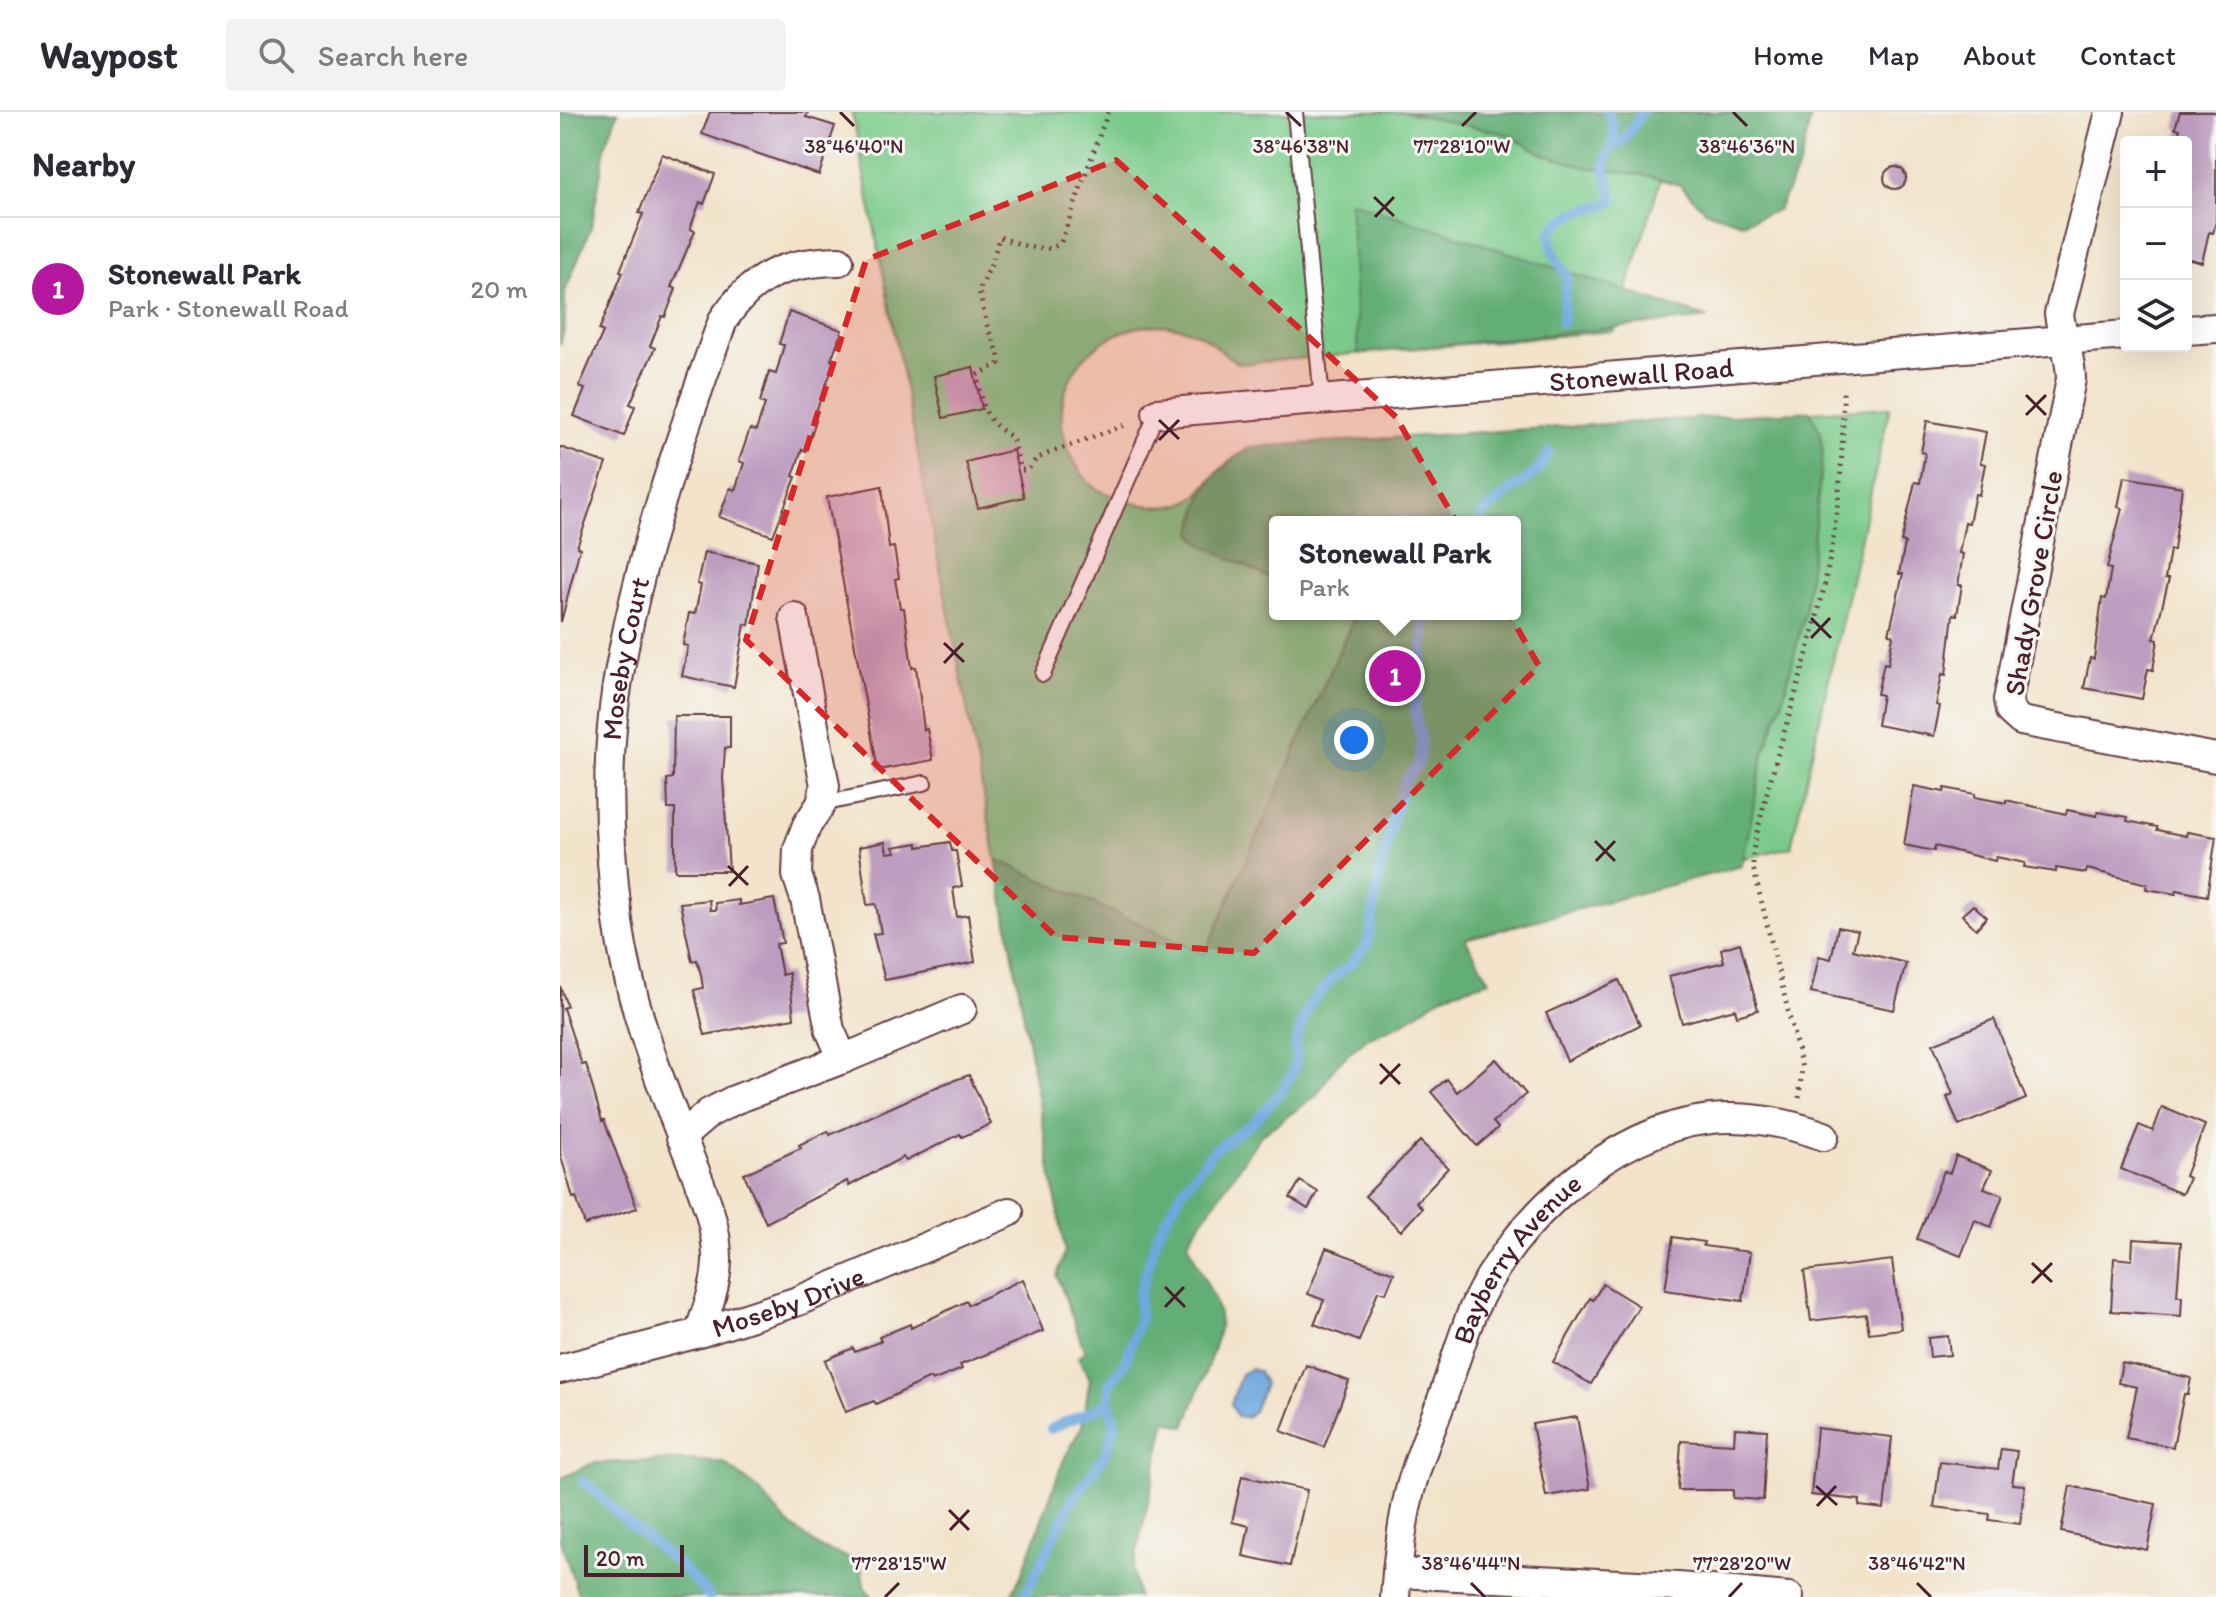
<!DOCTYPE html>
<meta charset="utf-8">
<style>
:root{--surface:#fff;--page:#f2f2f3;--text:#2b2b33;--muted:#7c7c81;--line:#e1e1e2;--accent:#b5179e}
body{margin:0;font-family:Itim,sans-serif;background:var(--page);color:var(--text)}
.controls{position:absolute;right:24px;top:24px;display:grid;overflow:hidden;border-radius:8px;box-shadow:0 8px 32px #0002}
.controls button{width:72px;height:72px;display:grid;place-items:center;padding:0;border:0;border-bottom:2px solid var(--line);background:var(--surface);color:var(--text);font:40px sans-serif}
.scale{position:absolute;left:24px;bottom:20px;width:100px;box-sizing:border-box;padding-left:8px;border:4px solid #4a1f2b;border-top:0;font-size:22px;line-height:28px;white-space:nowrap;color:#4a1f2b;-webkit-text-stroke:6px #f6f6f2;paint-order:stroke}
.you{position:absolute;left:794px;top:628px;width:28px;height:28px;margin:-20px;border:6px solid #fff;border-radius:50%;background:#1a73e8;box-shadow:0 0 0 12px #1a73e833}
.badge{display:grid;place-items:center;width:52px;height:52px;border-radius:50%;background:var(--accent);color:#fff;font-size:26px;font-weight:700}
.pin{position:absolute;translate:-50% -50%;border:4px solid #fff;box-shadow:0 2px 8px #0006}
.popup{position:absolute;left:709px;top:404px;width:252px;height:104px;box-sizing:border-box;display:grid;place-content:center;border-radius:8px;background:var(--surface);filter:drop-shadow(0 2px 6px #0005);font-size:26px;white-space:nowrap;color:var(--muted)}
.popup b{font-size:30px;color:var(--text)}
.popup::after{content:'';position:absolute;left:50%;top:100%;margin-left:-16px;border:16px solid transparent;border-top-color:var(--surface)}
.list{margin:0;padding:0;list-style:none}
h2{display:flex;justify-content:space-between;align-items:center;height:104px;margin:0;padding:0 32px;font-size:34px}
h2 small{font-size:26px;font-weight:400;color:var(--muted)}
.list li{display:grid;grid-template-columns:52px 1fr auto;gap:24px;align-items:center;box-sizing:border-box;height:144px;padding:0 32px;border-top:2px solid var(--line)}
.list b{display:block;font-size:30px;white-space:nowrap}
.list p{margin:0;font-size:26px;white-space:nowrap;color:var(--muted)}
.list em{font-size:26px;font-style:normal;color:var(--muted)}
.icon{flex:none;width:44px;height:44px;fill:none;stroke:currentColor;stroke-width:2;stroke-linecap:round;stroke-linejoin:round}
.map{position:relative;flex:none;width:1656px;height:1485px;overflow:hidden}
header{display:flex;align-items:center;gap:48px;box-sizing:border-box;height:112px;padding:0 40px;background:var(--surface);border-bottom:2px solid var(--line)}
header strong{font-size:38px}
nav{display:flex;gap:44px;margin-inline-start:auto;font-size:28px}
.search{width:560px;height:72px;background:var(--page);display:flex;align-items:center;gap:20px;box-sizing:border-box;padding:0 28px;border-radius:8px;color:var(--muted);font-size:30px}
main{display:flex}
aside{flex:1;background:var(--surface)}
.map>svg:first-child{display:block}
</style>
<header>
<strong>Waypost</strong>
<div class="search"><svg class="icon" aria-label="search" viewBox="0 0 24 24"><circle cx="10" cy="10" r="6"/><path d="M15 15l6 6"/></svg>Search here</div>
<nav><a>Home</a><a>Map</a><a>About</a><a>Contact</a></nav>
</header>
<main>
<aside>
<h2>Nearby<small></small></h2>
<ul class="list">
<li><span class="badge">1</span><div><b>Stonewall Park</b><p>Park · Stonewall Road</p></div><em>20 m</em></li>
</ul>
</aside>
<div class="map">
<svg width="1656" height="1485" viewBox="0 0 1656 1485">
<rect width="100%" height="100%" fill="#f6f6f2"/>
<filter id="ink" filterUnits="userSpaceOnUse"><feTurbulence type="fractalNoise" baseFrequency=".0125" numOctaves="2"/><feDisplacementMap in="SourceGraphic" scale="16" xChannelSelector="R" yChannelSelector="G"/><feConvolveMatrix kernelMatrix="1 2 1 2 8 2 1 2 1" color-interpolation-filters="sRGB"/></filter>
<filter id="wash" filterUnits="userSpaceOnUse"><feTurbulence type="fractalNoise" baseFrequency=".006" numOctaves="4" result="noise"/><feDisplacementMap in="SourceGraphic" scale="32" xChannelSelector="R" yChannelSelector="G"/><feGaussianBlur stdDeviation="1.8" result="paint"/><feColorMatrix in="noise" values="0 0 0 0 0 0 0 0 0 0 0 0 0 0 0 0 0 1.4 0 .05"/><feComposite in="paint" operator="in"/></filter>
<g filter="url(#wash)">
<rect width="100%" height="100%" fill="#f2e3ca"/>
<!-- green -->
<path fill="#7aca8a" stroke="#62745a" stroke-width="2" fill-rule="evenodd" d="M292 0H1121L1054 219 679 252C666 244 653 230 640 223 562 185 469 264 513 347 527 373 533 378 562 387 580 393 603 398 621 392 642 385 646 370 661 357 670 348 680 342 691 335L1330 295 1231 735 903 815 501 1084ZM715 410H955V502H715Z"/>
<!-- forest -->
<path fill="#63ae76" stroke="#566650" stroke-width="2" d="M0 0H58L45 35 32 112 5 180V216L0 233Z
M845 0H1252L1241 50 1218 98 1182 111 1145 99 1120 73 1088 64 1025 55 985 43 946 22Z
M790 88V89L1149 206 798 242Z
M1250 299 1260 320 1263 340 1245 500 1222 591 1203 644 1182 754 905 827 930 869 886 882 842 911 807 926 776 953 756 984 701 1023 628 1129C636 1156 657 1182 660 1210 662 1221 631 1298 625 1315L606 1308 573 1459 578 1485H450L462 1462 504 1347 522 1314 530 1267 518 1245 525 1240 497 1164 505 1139 436 747 645 842 793 508 781 502H955V410H715V469L640 431 633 422C639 378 653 358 691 335Z
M128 1348 164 1351 198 1377 226 1410 259 1435 292 1447 300 1445 304 1475 313 1485H19L0 1427V1367L33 1351Z"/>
<!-- water -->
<path fill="#6da8de" stroke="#5c6484" stroke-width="2" d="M690 1257 699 1259 705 1272 694 1299 686 1305 677 1304 671 1292 681 1262Z"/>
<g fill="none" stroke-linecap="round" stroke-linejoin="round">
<!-- stream -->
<path stroke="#6da8de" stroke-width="10" d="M1051 36 1064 28 1082 0
M1002 211 1007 164 994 141 990 121C998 109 1014 101 1028 97 1038 93 1045 95 1053 88 1054 77 1045 68 1045 57 1045 34 1063 28 1047 0
M918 410 926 398 978 358 989 340
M491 1317C512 1305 529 1304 549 1289
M22 1369C42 1383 56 1401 74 1416 100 1438 129 1458 149 1485
M464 1485 511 1390 544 1344 555 1312 549 1289V1272L565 1251 580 1206 579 1183 598 1121 623 1077 654 1038 694 1010 721 980 732 962 737 944 735 932 748 894 774 865 789 854 808 831 820 761 833 705 846 667 857 654 860 643 861 628 855 599 862 557 864 515 869 502"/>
</g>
<g id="blocks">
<!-- building -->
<path fill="#bd9dbf" d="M150 0H248L246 5 275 14 259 63 142 22Z
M1620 0H1656V110L1653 121 1649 120 1642 150 1626 146V30H1616L1620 17 1615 16Z
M102 42 155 62 144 92 140 90 130 117 135 119 111 175 116 177 105 205 102 204 90 234 95 236 70 292 75 294 64 324 14 304 25 277 19 275 43 220 39 218 63 160 60 159 83 102 79 101Z
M1324 66a11 11 0 1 1 22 0a11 11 0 1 1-22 0Z
M229 200 282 218 271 248 275 250 253 307 256 308 246 339 242 337 233 364 236 365 213 424 159 405 170 376 175 378 184 351 179 349 190 317 196 319 205 292 200 290 209 260 216 262 224 233 219 232Z
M413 255 422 297 383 306 374 264Z
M1367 309 1426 320 1420 351 1425 352 1419 383 1415 382 1409 411 1405 410 1399 441 1403 442 1398 473H1402L1397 503 1393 502 1386 563 1382 562 1376 593 1380 594 1374 624 1317 613 1322 583 1317 582 1324 551 1328 552 1333 523 1329 522 1343 462H1339L1345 431 1341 430 1355 370 1360 371 1365 341 1361 340Z
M0 335 46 351 17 435 20 436 1 510Z
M453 338 464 385 418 396 406 350Z
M1564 365 1622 375 1614 438H1610L1605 467H1609L1594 527 1598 528 1593 558 1588 557 1582 587 1524 576 1530 546 1534 547 1542 486 1546 487 1551 457 1547 456 1562 396 1558 395Z
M322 374 329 436 334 435 339 466 335 467 340 496H344L352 556 356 555 364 618 367 617 373 648 318 658 267 385Z
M144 440 198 451 189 513 185 512 174 575 122 564 128 534 123 533 129 501 135 502 141 473 137 472Z
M114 604H170V636H165L163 666 169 759H115V697H108L107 667 113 666Z
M1354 674 1384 680 1385 676 1415 682V685L1446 691V688L1506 702 1507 698 1537 704 1538 700 1568 705 1567 709 1597 715V718L1626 724 1627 720 1656 725 1647 784 1617 778 1616 782 1586 777 1587 772 1527 757 1526 761 1496 756V760L1464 755 1465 751 1436 745 1435 749 1375 734 1374 739 1344 733Z
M325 730 327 741 336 740 333 735 358 731V735L390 730 392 739H396L402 774 393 776 397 805 408 803 415 850 325 868 313 822 321 821 316 792 307 793 299 735Z
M214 787 223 831 216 832 222 863 229 861 234 906 145 923 134 878 143 876 141 863 137 848 132 849 120 791 149 788 150 798H156L155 791 179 788V793Z
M1413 793 1427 805 1416 817 1402 803Z
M1278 815 1298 819 1293 838 1346 851 1334 898 1251 880 1259 844 1271 847Z
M1180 831 1198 898 1177 904 1175 897 1122 911 1109 864 1164 850 1161 837Z
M1059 868 1080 913 1007 949 986 901Z
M0 874 7 894 3 896 22 953 26 952 42 1009 44 1008 77 1096 25 1113 16 1085 13 1086 0 1041Z
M1434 907 1466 987 1399 1014 1387 985 1393 982 1373 932Z
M936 947 966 982 933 1010 938 1016 917 1034 871 980 887 967 897 980Z
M409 963 431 1012 402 1025 400 1022 346 1049 343 1045 289 1074 287 1069 206 1111 184 1062 241 1036 239 1033 268 1019 270 1023 381 973Z
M1602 995 1645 1013 1625 1064 1629 1066 1622 1082 1561 1057 1579 1013 1593 1019Z
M860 1029 888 1056 856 1090 862 1096 841 1119 805 1084Z
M1396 1044 1432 1058 1424 1076 1443 1083 1431 1115 1415 1108 1401 1144 1357 1127 1384 1059 1390 1061Z
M740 1069 758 1080 748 1097 730 1086Z
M1113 1125 1144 1130 1143 1134 1190 1140 1183 1189 1105 1178Z
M1573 1127 1621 1130 1617 1184H1622L1621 1204 1551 1199 1554 1146 1572 1148Z
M766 1136 834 1161 826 1181 818 1179 799 1229 754 1212 764 1188 748 1182Z
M1332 1148 1341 1217 1309 1221 1306 1202 1251 1209 1244 1159Z
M463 1167 483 1219 400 1253 402 1257 372 1269 370 1266 316 1292 314 1289 286 1300 265 1248 293 1236 295 1240 321 1229 319 1225 350 1212 351 1216 407 1189 408 1193Z
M1043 1172 1079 1194 1031 1272 993 1250 1030 1186 1033 1188Z
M1388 1224 1390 1243 1370 1245 1368 1226Z
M1562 1251 1631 1266 1628 1282H1624L1613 1335 1566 1326 1577 1275 1558 1271Z
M746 1253 789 1269 764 1335 721 1319Z
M1017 1305 1030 1377 986 1384 972 1312Z
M1175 1316 1207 1318 1203 1388 1173 1386V1378H1118L1121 1329 1174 1332Z
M1257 1316 1332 1325 1324 1397 1299 1394 1300 1388 1251 1383Z
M1441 1337 1457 1339 1452 1372 1465 1373 1460 1412 1429 1408 1430 1402 1374 1395 1380 1350 1438 1357Z
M682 1364 747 1378 730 1454 683 1444 689 1414 672 1410Z
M1510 1374 1596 1392 1587 1438 1501 1420Z"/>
</g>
</g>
<g filter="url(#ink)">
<use href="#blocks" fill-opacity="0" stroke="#633c43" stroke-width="2"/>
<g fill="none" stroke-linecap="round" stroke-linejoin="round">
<!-- lane casing -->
<g stroke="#633c43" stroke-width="18">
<path id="lane" d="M735 0 762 288
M483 562 597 301
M261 692 364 671"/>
</g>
<!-- street casing -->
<g stroke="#633c43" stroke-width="32">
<g id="street">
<path d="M1550 0 1499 202C1502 225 1511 244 1511 267L1448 588 1450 599 1461 609 1656 646"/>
<path d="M1626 218 1656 216"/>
<path id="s1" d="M597 301 1566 223"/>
<path d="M234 505 265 674 261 692 247 713 238 737 237 763 245 787 270 918 283 947"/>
<path d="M121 1025 149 1001 174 988 283 947 402 897"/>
<path id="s2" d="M139 1221C147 1198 156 1174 157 1150 158 1105 136 1065 121 1023 94 954 68 883 58 809 48 731 45 651 57 574 77 449 120 326 163 208 193 163 226 150 279 149"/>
<path id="s3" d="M0 1257 139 1221 238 1189 449 1100"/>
<path d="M837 1461 1118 1475 1229 1485"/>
<path id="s4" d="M835 1485C837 1452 843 1402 852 1371 860 1343 871 1317 881 1290 892 1260 901 1228 913 1198 952 1109 1052 1017 1151 1007 1190 1003 1228 1011 1264 1024"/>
</g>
</g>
<!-- path -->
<path stroke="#633c43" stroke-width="5" stroke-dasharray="2 6" stroke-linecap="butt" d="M548 0 501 130C484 145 459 131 439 125L433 148 419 179C422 191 424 202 427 213 430 226 441 238 439 252L417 263C424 296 422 307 452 325L461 358H468L476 347 487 342 565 313
M1239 986 1242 956 1193 755V739C1211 653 1242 569 1262 484 1278 416 1284 345 1283 276"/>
<!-- lane -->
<use href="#lane" stroke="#fff" stroke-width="14"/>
<!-- street -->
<use href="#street" stroke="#fff" stroke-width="28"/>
</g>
</g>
<!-- marked area -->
<path fill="#d62828" fill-opacity="0.2" stroke="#d62828" stroke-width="6" stroke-dasharray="16 10" stroke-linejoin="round" d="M556 48 836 305 979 554 694 841 496 825 186 528 306 148Z"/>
<!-- ticks -->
<path fill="none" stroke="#4a1f2b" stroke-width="3" d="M280 0 294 14M726 0 741 14M1173 0 1187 14M902 14 916 0M814 85 834 104M815 105 834 85M1466 283 1486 303M1466 303 1486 283M599 308 619 327M599 328 619 308M1251 506 1271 526M1251 526 1270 506M384 531 404 550M384 551 403 531M1035 729 1055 749M1036 749 1055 729M168 754 188 773M169 774 188 754M820 952 840 972M820 972 840 952M1472 1151 1492 1170M1472 1171 1492 1151M605 1175 625 1195M605 1195 624 1175M1256 1374 1277 1393M1257 1394 1276 1374M389 1398 409 1418M390 1418 409 1398M911 1471 925 1485M1357 1471 1371 1485M325 1485 339 1471M1169 1485 1182 1471"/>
<g text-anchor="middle" stroke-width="6" stroke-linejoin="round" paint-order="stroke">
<!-- street labels -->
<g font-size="28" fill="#4a1f2b" stroke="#f6f6f2">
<text dy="10" stroke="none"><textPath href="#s1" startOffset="486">Stonewall Road</textPath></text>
<text transform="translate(1473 471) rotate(-80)" y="10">Shady Grove Circle</text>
<text dy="10" stroke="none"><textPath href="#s2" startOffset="694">Moseby Court</textPath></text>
<text dy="10" stroke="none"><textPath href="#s4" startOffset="366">Bayberry Avenue</textPath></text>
<text dy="10" stroke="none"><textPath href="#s3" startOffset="238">Moseby Drive</textPath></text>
</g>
</g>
<g font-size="20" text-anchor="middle" fill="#4a1f2b" stroke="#f6f6f2" stroke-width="6" stroke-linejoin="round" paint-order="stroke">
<text x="294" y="41">38°46'40"N</text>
<text x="741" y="41">38°46'38"N</text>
<text x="1187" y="41">38°46'36"N</text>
<text x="902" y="41">77°28'10"W</text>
<text x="339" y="1458">77°28'15"W</text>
<text x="1182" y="1458">77°28'20"W</text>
<text x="911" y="1458">38°46'44"N</text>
<text x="1357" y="1458">38°46'42"N</text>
</g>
</svg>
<div class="controls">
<button>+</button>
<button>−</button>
<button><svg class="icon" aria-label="layers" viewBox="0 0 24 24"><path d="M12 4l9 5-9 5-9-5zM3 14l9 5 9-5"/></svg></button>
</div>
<div class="scale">20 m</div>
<div class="you"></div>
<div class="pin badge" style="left:835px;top:564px">1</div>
<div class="popup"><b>Stonewall Park</b>Park</div>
</div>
</main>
